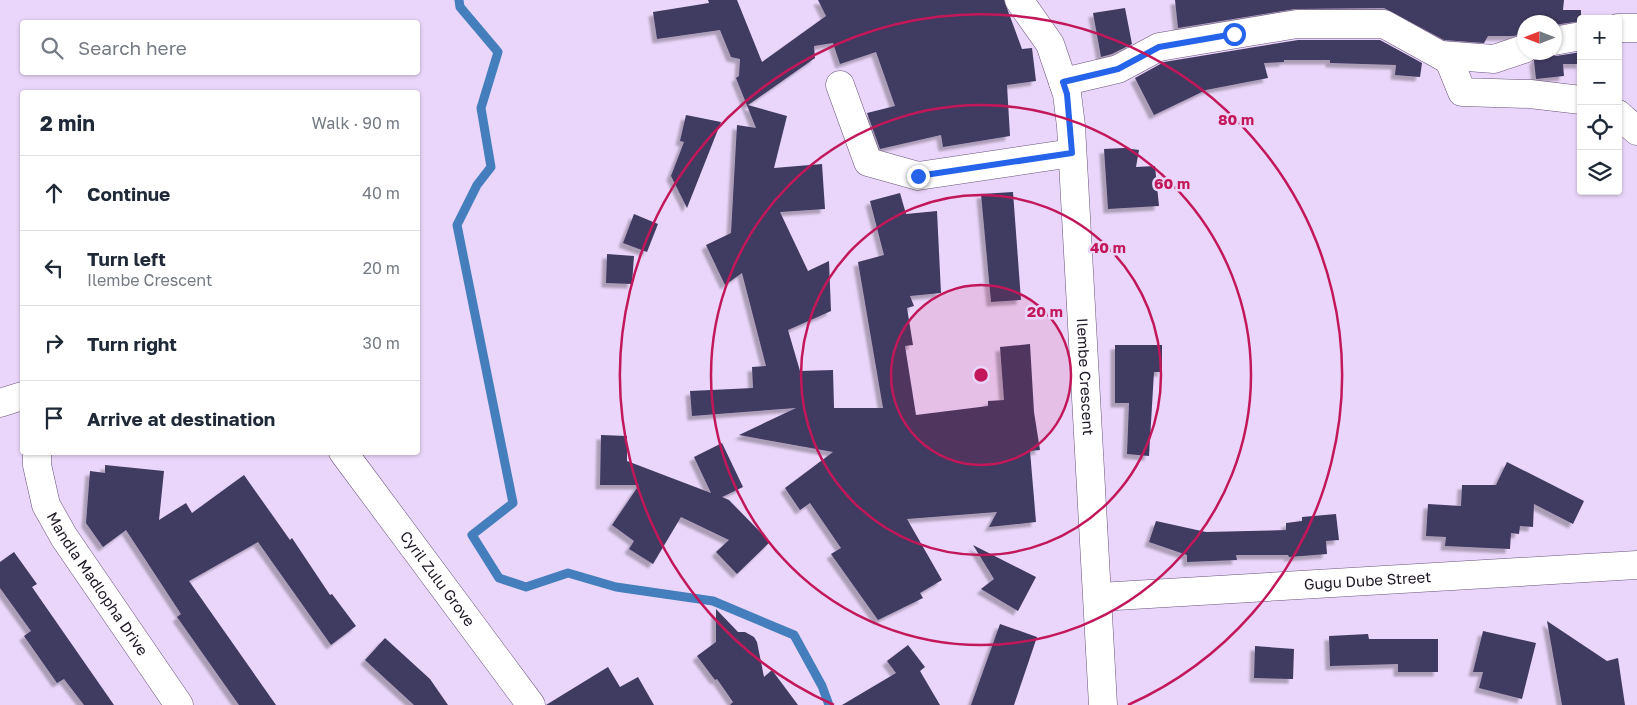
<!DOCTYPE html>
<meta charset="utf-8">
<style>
:root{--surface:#fff;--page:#f2f2f3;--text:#1f2937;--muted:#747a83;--line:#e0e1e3}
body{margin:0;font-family:"Golos Text",sans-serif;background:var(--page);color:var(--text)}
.controls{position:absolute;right:15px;top:15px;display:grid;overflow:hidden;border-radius:5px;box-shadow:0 1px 4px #0004}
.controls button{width:45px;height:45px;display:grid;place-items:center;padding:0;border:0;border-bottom:1px solid var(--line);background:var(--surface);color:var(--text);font:25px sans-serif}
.compass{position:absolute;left:1517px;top:15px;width:45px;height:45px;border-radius:50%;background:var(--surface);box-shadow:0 1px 4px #0004;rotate:270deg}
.stop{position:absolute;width:15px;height:15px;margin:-11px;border:4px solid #2563eb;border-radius:50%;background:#fff}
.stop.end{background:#2563eb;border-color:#fff;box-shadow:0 1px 5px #0008}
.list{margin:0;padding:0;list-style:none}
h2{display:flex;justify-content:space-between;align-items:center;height:65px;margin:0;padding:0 20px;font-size:21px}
h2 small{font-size:16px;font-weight:400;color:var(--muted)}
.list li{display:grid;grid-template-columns:32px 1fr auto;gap:15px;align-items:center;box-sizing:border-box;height:75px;padding:0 20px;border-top:1px solid var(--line)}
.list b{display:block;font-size:19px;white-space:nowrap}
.list p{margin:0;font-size:16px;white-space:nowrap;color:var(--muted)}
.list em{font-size:16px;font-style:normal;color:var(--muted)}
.icon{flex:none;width:28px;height:28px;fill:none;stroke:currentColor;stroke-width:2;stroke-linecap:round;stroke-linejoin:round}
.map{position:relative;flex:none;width:1637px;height:705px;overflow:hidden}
.search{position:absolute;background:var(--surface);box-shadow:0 1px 4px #0004;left:20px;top:20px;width:400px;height:55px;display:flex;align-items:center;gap:12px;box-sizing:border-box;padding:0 18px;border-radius:5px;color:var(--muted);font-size:19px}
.panel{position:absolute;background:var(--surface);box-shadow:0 1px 4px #0004;left:20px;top:90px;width:400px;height:365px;border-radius:5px}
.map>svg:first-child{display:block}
</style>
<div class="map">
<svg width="1637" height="705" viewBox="0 0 1637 705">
<defs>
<filter id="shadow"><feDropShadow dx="-4.5" dy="4.5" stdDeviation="1" flood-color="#0004"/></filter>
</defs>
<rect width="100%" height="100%" fill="#ead6fa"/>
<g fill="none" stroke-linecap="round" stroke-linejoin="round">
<!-- stream -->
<path stroke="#457ebd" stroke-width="9" d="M459 0 460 7 498 52 481 108 491 167 477 185 457 225 513 503 472 535 499 578 526 587 568 573 616 587 713 601 794 635 822 686 829 705"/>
</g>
<!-- building -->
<path fill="#403a61" filter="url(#shadow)" d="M708 0H737L762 62 826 16 818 0H1004L1022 49 1032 48 1036 81 1007 85 1010 136 943 147 941 135 880 149 867 113 895 106 876 52 840 64 833 43 814 46 815 58 748 105 787 116 774 168 822 164 825 209 780 212 808 271 829 261 831 311 788 330 800 371 833 370 834 408H883L858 262 884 255 870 201 900 193 906 214 937 211 941 293 910 296 914 306 907 308 913 345 905 346 916 415 988 406V401L1004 400 1000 347 1030 344 1034 412 1040 450 1030 451 1036 522 989 527 997 512 907 519 942 580 920 593 923 598 878 620 831 554 841 548 810 503 800 510 785 488 833 452 739 435 796 408 692 416 690 391 753 388 752 367 766 366 742 273 725 285 706 245 731 233 737 125 756 128 736 78 739 76 740 59 731 57 720 30 657 39 653 12 709 3Z
M1175 0H1564L1563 10H1581V21L1554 25V22H1524V34L1513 36H1488L1484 43 1444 40 1384 8 1295 9 1178 28Z
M1125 8 1132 44 1112 54 1101 57 1093 13Z
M1298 40H1380L1422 63 1420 77 1395 75 1396 65 1330 63V60H1284V62L1264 63 1268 78 1206 90 1154 115 1135 78 1164 62Z
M1539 52 1556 56 1581 52V64H1563L1564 76 1536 79 1534 61Z
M686 115 721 122 687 208 671 176 684 142 680 141Z
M1124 148 1139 150 1136 167 1155 166 1159 206 1108 209 1104 149Z
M1013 192 1021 300 991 302 981 194Z
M634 214 658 224 647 252 623 243Z
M607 254 634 256 632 284 606 283Z
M1115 345H1162V372H1154L1149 456 1127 454 1129 403H1115Z
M601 435 627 436V461L711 493 694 457 722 443 743 487 722 497 729 500 770 542 737 574 716 552 729 540 681 517 653 564 629 549 634 541 612 525 639 485H600Z
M1507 462 1584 501 1573 524 1534 504 1533 527 1520 526 1519 534 1511 533 1510 549 1445 546 1446 537 1426 536 1428 504 1461 506 1462 485H1496Z
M105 465 164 471 159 520 186 503 192 513 244 475 290 540 292 538 330 595 332 594 356 626 331 645 258 542 189 581 276 705H239L177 617 181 614 126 530 103 547 86 523 90 471 105 473Z
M1336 514 1339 540 1326 541 1327 554 1289 557 1288 555H1236L1237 560 1187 562V555L1149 542 1156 521 1206 532 1286 530V523L1302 521V517Z
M973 545 1036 577 1018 611 981 589 994 579Z
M14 552 37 584 32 587 114 705H84L64 679 57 683 24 636 31 631 0 588V562Z
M716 609 738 632H745L754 637 757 642 764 677 772 670 798 705H730L733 702 717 679 715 680 697 656 716 642Z
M1547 621 1607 661 1618 658 1625 705H1562Z
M1000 624 1037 637 1014 705H971Z
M1483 631 1536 643 1522 699 1479 688 1483 672H1473Z
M1368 634 1369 639H1438V672H1398V664L1330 666 1329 636Z
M385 638 430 679 448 705H414L365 660Z
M908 645 925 667 920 671 940 705H842L896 673 887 661Z
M1255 646 1294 649 1293 679 1254 678Z
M608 667 620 687 638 677 654 705H546Z"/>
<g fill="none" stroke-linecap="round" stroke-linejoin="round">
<!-- street casing -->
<g stroke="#69537a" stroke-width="29">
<g id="street">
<path id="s1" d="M1019 0 1050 44 1067 94 1071 126 1103 705"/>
<path d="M1618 28H1637"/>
<path d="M1554 41 1581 36"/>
<path d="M1441 55 1494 59 1524 49"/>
<path d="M1063 82 1118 69 1159 47 1297 24H1384L1449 60 1462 92 1530 94 1581 100"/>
<path d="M840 85 868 162 918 176 1072 153"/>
<path d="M1618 114 1637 131"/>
<path d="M0 403 22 396"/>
<path id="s2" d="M37 452V465L46 505 64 537 179 705"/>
<path id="s3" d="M343 452 531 705"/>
<path id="s4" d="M1099 597 1637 565"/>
</g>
</g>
<!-- street -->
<use href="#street" stroke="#fff" stroke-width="28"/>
</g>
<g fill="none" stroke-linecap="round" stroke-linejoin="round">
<!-- route -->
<path stroke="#2563eb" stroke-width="6" d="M918 176 1072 153 1067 94 1063 82 1118 69 1159 47 1234 34"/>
</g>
<!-- distance rings -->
<circle cx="981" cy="375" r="90" fill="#c2185b" fill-opacity=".12"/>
<g fill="none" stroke="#c2185b" stroke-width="2.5">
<circle cx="981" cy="375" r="90"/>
<circle cx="981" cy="375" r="180"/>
<circle cx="981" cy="375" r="270"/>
<path d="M834 705A361 361 0 1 1 1128 705"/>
</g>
<g text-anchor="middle" stroke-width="5" stroke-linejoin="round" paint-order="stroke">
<!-- street labels -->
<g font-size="15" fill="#1e1525" stroke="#ead6fa">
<text dy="5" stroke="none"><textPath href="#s1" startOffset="390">Ilembe Crescent</textPath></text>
<text dy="5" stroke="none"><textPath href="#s3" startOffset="158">Cyril Zulu Grove</textPath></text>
<text dy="5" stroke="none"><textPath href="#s4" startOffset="269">Gugu Dube Street</textPath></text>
<text dy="5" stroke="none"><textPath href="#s2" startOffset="148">Mandla Madlopha Drive</textPath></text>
</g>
</g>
<circle cx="981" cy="375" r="8" fill="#c2185b" stroke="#ead6fa" stroke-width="2.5"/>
<g font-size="15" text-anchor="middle" font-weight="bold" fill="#c2185b" stroke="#ead6fa" stroke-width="5" stroke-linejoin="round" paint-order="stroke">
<text x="1236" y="125">80 m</text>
<text x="1172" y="189">60 m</text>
<text x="1108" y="253">40 m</text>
<text x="1045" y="317">20 m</text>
</g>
</svg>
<div class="controls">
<button>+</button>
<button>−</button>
<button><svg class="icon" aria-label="locate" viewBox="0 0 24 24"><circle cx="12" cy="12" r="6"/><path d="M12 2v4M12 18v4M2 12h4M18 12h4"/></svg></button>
<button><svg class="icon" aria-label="layers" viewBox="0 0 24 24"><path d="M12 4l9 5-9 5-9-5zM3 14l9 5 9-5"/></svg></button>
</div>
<svg class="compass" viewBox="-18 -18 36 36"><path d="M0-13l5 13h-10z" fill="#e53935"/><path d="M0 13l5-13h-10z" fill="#747a83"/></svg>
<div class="stop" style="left:1234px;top:34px"></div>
<div class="stop end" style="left:918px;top:176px"></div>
<div class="search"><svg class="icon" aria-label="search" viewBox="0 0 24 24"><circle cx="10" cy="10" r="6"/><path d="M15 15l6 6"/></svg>Search here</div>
<section class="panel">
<h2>2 min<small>Walk · 90 m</small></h2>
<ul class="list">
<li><svg class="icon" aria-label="ahead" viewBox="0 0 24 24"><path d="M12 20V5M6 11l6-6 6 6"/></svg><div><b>Continue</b></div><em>40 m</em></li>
<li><svg class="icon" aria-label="left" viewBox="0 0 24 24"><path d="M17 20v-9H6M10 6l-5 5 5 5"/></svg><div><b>Turn left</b><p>Ilembe Crescent</p></div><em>20 m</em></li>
<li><svg class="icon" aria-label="right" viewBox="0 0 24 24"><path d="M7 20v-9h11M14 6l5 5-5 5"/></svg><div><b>Turn right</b></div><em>30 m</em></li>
<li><svg class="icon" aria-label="arrive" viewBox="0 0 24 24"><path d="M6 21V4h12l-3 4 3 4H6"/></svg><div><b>Arrive at destination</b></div></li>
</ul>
</section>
</div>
